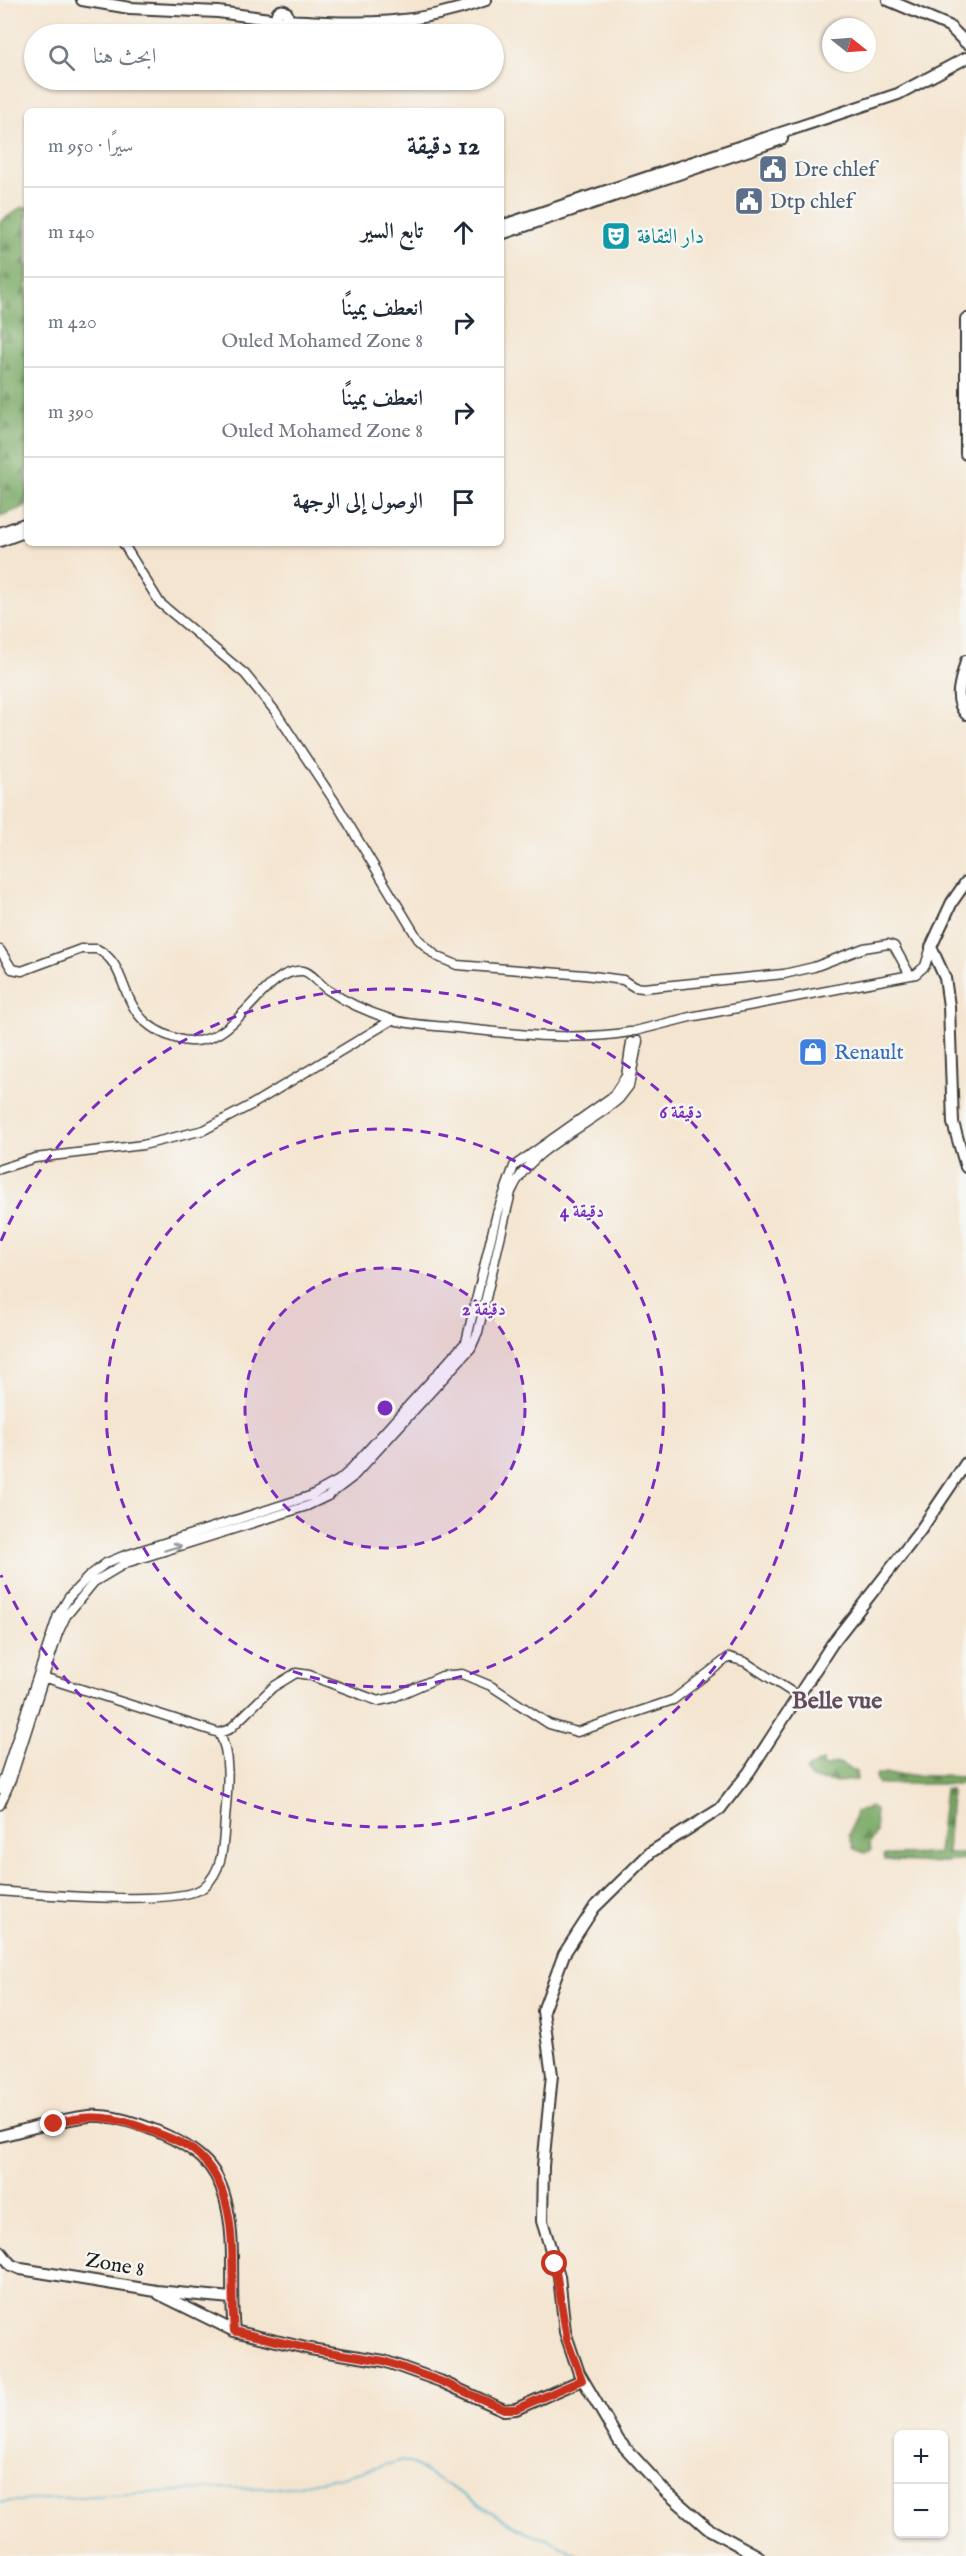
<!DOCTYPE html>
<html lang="ar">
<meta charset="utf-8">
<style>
:root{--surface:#fff;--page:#f2f2f3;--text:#1f2937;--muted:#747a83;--line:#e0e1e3}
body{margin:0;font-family:"IM FELL English",Amiri,serif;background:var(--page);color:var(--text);direction:rtl}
.controls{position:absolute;right:18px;bottom:18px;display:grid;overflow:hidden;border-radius:9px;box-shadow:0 2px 4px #0004}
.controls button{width:54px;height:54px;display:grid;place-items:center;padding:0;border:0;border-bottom:2px solid var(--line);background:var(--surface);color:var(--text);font:30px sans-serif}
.compass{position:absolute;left:822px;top:18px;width:54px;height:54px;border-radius:50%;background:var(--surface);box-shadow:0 2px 4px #0004;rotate:107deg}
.stop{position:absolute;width:18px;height:18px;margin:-14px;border:4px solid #c8321e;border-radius:50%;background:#fff}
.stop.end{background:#c8321e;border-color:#fff;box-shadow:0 2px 6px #0008}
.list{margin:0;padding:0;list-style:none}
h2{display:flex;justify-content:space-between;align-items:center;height:78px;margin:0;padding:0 24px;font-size:26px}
h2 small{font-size:20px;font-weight:400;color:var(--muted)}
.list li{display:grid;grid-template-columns:39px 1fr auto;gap:18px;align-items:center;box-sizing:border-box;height:90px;padding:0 24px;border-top:2px solid var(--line)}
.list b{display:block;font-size:22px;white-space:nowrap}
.list p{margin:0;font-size:20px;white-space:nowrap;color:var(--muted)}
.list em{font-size:20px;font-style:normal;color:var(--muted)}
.icon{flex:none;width:33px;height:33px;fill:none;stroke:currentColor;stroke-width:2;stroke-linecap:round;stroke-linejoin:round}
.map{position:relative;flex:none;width:966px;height:2556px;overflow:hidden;direction:ltr}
.search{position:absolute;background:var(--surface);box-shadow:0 2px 4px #0004;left:24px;top:24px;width:480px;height:66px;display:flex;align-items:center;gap:15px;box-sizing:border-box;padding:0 21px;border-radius:33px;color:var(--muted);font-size:22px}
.panel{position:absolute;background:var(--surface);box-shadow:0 2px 4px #0004;left:24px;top:108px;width:480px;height:438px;border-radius:9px;direction:rtl}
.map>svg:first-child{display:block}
</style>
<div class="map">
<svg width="966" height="2556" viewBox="0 0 966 2556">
<defs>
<pattern id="forest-firs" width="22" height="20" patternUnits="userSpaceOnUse" patternTransform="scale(1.5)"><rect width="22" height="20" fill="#77a762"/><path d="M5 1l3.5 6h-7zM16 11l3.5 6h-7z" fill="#618750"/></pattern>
</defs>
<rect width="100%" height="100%" fill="#f6f6f2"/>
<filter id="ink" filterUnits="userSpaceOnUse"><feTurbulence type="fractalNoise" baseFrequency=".0167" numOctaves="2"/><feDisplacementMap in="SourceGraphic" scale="12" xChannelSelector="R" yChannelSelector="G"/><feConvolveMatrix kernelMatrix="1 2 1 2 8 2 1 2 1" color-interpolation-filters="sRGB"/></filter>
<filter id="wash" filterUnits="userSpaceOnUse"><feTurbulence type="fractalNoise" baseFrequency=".008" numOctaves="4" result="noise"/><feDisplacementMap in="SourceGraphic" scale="24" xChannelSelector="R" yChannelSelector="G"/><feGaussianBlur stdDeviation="1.35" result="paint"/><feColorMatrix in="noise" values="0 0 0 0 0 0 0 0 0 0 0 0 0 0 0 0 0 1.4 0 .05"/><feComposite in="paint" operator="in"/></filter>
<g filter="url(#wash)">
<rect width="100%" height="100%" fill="#f4e5d0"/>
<!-- forest -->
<path fill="url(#forest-firs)" stroke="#4a623f" stroke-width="1.5" d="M27 207V506L0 516V222L20 208Z
M823 1761V1766L827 1767C840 1758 845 1767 856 1772L857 1780 836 1782 812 1779 806 1772 808 1768Z
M877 1774 966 1777V1784H878L875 1777Z
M945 1789H950L951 1793 947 1854H966V1860L930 1863 885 1860 884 1855H887L938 1854Z
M870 1807 875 1809 876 1832 869 1844 871 1850 865 1853 854 1849 849 1835 856 1812Z"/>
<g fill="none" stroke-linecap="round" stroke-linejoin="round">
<!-- stream -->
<path stroke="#4ab0c9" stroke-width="1.5" d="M0 2502 224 2488H282L341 2477 400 2461 413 2464 506 2521 532 2535 550 2540 579 2556"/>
</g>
</g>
<g filter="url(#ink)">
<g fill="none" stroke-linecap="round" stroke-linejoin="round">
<!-- minor casing -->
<g stroke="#3c3a37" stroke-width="11">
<path id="minor" d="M123 543 160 603 245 674 275 711 339 808 418 939 436 956 457 965 585 975 623 980 634 987 643 988 784 974 814 967 864 948 888 944 894 946 910 975
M0 950 12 969 22 971 81 949H97C135 968 112 1020 178 1039 236 1056 260 967 303 971 311 972 321 986 328 990 347 1003 368 1012 390 1019 408 1025 430 1025 448 1027 508 1033 570 1042 630 1032
M635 1031 690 1017 916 974 925 966 931 947
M0 1169 35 1158 143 1145 204 1130 251 1105 392 1020
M40 1676 219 1733 230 1729 273 1687 296 1673 309 1675 378 1701 392 1698 442 1676 462 1674 491 1686 549 1724 577 1732 673 1700 729 1657 745 1662 798 1696
M0 1789 58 1615 69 1597 89 1576 106 1563 123 1556 310 1496 339 1480 348 1472 466 1342 497 1213 514 1166 613 1096 626 1076 631 1042
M0 1805 11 1780 58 1633 66 1616 94 1582 126 1563 307 1506 328 1496 353 1477 471 1348 478 1332 511 1192C530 1147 584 1130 619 1099L629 1086 638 1041
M0 1891C35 1894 182 1907 204 1887 224 1869 223 1844 225 1819 227 1794 232 1755 219 1733"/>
</g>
<!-- major casing -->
<g stroke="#3c3a37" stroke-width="14">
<path id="major" d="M82 0 130 8 218 12 277 20
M888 0 949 26 966 43
M276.5 16a5.5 5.5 0 1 1 11 0a5.5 5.5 0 1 1-11 0Z
M286 20C363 24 412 27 486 0
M501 226 898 94 966 58
M501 234 782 139
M966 319V454
M0 533 27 523
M0 541 27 531
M966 661C962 679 952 698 966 714
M966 882 952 902 931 947 945 978 949 1006 953 1123 966 1167
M0 2136C29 2129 60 2119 89 2116 122 2114 180 2137 203 2159 214 2169 221 2184 225 2198 237 2240 229 2288 234 2331L310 2349 384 2361 440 2381 504 2410 516 2409 582 2380
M0 2251 11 2265 21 2269 156 2291 231 2298
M159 2294 234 2331
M758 2556 707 2528 664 2490 619 2441 579 2373 565 2332 559 2276 542 2221 543 2166 552 2075 543 2011 564 1954 594 1908 651 1852 720 1809 749 1772 832 1644 920 1531 966 1463"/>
</g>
<!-- minor -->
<use href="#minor" stroke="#fff" stroke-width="8"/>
<!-- major -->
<use href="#major" stroke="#fff" stroke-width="10"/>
</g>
<!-- one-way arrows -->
<defs><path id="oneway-shaft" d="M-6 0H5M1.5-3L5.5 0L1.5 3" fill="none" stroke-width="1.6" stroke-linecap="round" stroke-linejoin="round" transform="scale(1.5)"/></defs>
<use stroke="#999" href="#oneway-shaft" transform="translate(173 1548) rotate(-17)"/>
</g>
<g fill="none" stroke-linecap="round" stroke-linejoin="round" filter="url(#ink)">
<!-- route -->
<path stroke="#c8321e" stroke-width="8" d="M54 2124C89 2112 118 2117 152 2131 165 2136 181 2141 193 2150 246 2192 228 2271 234 2331L310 2349 384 2361 440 2381 504 2409H516L582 2380 567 2340 555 2264"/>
</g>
<!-- distance rings -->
<circle cx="385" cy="1408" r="140" fill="#7b2cbf" fill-opacity=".12"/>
<g fill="none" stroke="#7b2cbf" stroke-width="3" stroke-dasharray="10 8">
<circle cx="385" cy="1408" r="140"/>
<circle cx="385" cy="1408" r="279"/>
<path d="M1 1241A419 419 0 1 1 1 1575"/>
</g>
<!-- icons -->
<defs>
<g id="civic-square" transform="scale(1.5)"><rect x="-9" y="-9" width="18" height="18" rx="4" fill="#5c6f8a" stroke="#f6f6f2"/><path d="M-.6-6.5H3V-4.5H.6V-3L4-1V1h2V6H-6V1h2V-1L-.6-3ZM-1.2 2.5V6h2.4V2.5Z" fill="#fff"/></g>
<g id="theatre-square" transform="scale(1.5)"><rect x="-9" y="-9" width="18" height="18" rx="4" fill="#0f9aa8" stroke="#f6f6f2"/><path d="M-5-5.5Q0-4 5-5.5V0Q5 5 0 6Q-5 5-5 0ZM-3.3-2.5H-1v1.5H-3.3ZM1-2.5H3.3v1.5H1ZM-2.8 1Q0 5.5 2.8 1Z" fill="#fff"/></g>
<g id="shop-square" transform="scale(1.5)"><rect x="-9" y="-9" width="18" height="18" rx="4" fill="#3f7fe0" stroke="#f6f6f2"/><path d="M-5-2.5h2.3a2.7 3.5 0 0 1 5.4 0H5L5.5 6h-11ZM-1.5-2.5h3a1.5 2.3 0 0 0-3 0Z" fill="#fff"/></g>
</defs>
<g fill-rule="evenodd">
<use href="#civic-square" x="773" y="169"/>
<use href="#civic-square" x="749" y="201"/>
<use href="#theatre-square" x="616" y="236"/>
<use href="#shop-square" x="813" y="1052"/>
</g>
<g text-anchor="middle" stroke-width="5" stroke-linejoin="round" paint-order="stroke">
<!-- service labels -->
<g font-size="21" fill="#4e5e75" stroke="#f6f6f2" text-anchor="start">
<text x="794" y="176">Dre chlef</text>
<text x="770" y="208">Dtp chlef</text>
</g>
<!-- culture labels -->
<g font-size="21" fill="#0d838f" stroke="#f6f6f2" text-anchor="start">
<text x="637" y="243">دار الثقافة</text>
</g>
<!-- shop labels -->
<g font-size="21" fill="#366cbe" stroke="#f6f6f2" text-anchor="start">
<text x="834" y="1059">Renault</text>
</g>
<!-- street labels -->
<g font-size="21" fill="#1c1c1c" stroke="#f6f6f2">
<text transform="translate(115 2264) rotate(10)" y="7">Zone 8</text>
</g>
<!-- quarter labels -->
<g font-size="24" font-weight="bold" fill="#644c5b" stroke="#f6f6f2">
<text x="837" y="1708">Belle vue</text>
</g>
</g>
<circle cx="385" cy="1408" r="9" fill="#7b2cbf" stroke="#f6f6f2" stroke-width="3"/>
<g font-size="18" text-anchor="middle" font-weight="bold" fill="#7b2cbf" stroke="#f6f6f2" stroke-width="5" stroke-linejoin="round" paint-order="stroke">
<text x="681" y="1118">6 دقيقة</text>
<text x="582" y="1217">4 دقيقة</text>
<text x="484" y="1315">2 دقيقة</text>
</g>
</svg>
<div class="controls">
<button>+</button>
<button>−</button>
</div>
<svg class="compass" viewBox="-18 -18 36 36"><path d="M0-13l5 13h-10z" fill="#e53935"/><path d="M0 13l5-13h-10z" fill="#747a83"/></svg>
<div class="stop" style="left:555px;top:2264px"></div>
<div class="stop end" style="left:54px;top:2124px"></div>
<div class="search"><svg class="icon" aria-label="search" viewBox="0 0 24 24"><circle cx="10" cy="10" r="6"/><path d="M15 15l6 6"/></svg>ابحث هنا</div>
<section class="panel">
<h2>12 دقيقة<small>سيرًا · 950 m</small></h2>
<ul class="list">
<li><svg class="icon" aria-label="ahead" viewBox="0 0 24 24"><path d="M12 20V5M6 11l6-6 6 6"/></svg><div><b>تابع السير</b></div><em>140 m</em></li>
<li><svg class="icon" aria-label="right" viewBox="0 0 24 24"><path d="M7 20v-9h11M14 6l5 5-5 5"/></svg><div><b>انعطف يمينًا</b><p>Ouled Mohamed Zone 8</p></div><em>420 m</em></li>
<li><svg class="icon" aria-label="right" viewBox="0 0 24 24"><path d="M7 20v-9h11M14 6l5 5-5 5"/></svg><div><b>انعطف يمينًا</b><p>Ouled Mohamed Zone 8</p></div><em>390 m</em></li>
<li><svg class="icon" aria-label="arrive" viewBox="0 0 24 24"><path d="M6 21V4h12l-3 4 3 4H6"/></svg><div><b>الوصول إلى الوجهة</b></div></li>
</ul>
</section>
</div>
